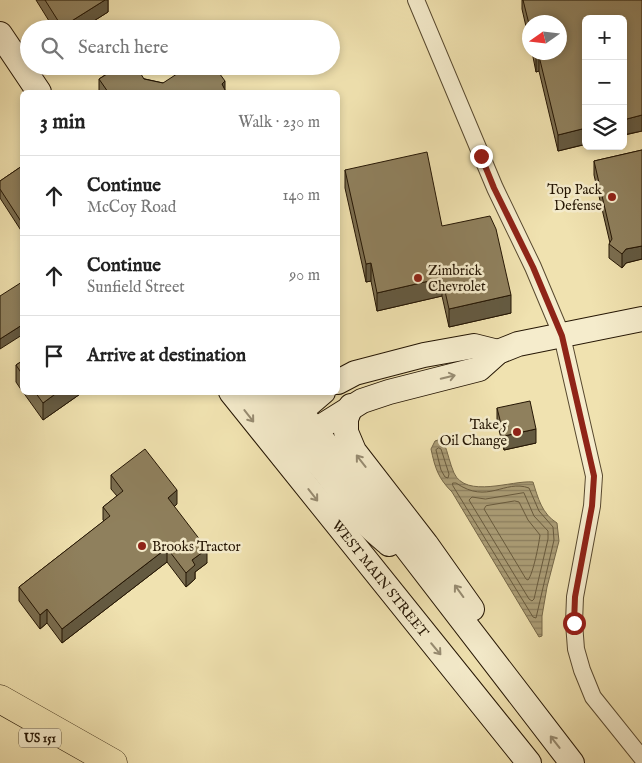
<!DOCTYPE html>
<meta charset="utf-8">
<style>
:root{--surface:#fff;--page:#f2f2f2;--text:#222;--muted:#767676;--line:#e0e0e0}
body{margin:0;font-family:"IM FELL English",serif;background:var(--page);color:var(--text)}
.controls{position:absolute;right:15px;top:15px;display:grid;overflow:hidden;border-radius:8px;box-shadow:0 2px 8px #0003}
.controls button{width:45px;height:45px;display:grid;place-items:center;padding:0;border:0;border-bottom:1px solid var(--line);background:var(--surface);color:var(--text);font:25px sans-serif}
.compass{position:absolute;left:522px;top:15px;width:45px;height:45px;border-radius:50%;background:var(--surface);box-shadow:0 2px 8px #0003;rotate:256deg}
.stop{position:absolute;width:15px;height:15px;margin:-11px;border:4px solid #8f2418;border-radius:50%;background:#fff}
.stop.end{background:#8f2418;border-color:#fff;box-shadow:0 1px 5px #0008}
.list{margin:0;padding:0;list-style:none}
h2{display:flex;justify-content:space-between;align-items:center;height:65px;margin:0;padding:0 20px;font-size:21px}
h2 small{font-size:16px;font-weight:400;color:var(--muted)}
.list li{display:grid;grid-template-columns:32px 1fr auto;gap:15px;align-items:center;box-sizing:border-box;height:80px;padding:0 20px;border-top:1px solid var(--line)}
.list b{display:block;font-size:19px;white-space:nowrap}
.list p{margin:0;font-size:16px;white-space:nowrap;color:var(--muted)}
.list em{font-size:16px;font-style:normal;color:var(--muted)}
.icon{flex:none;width:28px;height:28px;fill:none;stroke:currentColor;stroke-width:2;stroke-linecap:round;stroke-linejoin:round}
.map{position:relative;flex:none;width:642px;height:763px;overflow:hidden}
.search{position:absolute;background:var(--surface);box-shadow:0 2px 8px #0003;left:20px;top:20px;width:320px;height:55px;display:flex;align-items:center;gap:12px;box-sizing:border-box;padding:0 18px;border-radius:28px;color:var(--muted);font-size:19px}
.panel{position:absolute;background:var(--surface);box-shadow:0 2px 8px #0003;left:20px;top:90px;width:320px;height:305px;border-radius:8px}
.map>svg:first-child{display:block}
</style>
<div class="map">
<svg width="642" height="763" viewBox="0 0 642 763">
<defs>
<pattern id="water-rules" width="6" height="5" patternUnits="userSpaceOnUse" patternTransform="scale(1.25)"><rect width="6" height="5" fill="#ab9d76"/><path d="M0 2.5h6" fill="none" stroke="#8b7f5f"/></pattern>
</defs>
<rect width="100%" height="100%" fill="#f0e2b0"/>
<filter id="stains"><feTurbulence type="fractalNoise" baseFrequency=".004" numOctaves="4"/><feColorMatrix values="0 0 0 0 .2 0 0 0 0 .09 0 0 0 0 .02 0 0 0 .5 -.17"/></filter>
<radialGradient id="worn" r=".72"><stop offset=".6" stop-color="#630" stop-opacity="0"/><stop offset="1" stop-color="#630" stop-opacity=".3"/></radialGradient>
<!-- water -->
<path fill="url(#water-rules)" stroke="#756748" d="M441 439 444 443C448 453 450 464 454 473 466 499 512 480 533 482 538 498 542 514 557 523L559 541 547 587 542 616V636L539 637 452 492C438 478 435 468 431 449L435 441Z"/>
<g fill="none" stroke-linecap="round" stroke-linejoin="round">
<!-- shore -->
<path stroke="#685a3d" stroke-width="1" d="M439 448 441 449 449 474 448 478 445 477 441 470 436 450Z
M453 483H456C488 505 504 479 529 488L539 511 553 527 554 540 536 618 533 617 453 486Z
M524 493 534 516 548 531V539L534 599 532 601 529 599 469 500 472 497 485 499Z
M515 501 519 502 528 520 540 535C539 544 533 574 528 580L526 579 484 509 486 506Z"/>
<!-- street casing -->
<g stroke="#58492f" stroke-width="18">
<path id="street" d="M416 0 495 188 533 267 562 336 594 476 592 506 575 597 574 623 576 649 582 670 593 697 642 758"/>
</g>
<!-- secondary casing -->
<g stroke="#251604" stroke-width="26">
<g id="secondary">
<path d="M0 34 39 92"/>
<path d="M338 382 355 373 424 355 474 346 498 352"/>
<path id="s1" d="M231 392 529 763"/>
<path d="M258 392C272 411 284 434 310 432"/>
<path d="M285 392 372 503 572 763"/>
<path d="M351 406 346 419V432L354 451 426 544 472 609"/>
<path d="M287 423 323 392"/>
<path d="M283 439C317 450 336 489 358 515 367 526 379 535 389 544"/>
<path d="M283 456 314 431 362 401 389 392 479 369 498 352 518 344 642 319"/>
</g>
</g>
<!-- highway casing -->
<g stroke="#251604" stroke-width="29">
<path id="highway" d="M0 699 113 763"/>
</g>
<!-- street -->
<use href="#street" stroke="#f5eccc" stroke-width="16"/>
<!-- secondary -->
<use href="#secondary" stroke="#f5eccc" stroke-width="24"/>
<!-- highway -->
<use href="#highway" stroke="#f0e2b0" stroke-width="28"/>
</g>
<!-- wall -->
<path fill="#7b6e50" stroke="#251604" d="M36 0H108V12L81 29H54Z
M522 0H642V131L558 151 539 71 536 72 532 52H560L530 22V44L522 9Z
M105 70 163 83 225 90 226 92H99V79L105 75Z
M642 150V259L626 263 622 268 609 258V244L610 243 594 175V161Z
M22 166V232L0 198V181Z
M345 170 442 226 511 313 449 327 442 296 377 311 371 281 366 282 345 188Z
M22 361V391L16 382V365Z
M23 392H83L43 420Z
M497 408 536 443 504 450 497 422Z
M111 475 177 504 174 507 207 563 195 572V579L186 587 167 562 62 643 47 623 40 629 19 601V587L104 521 103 520V507L117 496 111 489Z"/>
<!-- shaded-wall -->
<path fill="#645a41" stroke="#251604" d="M105 0H108V12L81 29H62V27Z
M536 56H539V71L536 72Z
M225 81V92L222 84Z
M642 115V131L623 135V120Z
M586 128V144L558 151V135Z
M642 246V259L626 263 622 268V254L626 249Z
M371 263V281L366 282V264Z
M442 278V296L377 311V293Z
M511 295V313L449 327V309Z
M22 325V335L0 349V339Z
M58 392H83L43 420V403Z
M536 429V443L504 450V436Z
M177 490V504L168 512V498Z
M167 548V562L62 643V629Z
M207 549V563L195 572V579L186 587V573L192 560Z
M47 609V623L40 629V615Z"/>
<!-- building -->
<path fill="#8f805d" stroke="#251604" d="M45 0H105L62 27Z
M523 0H642V115L623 120V19H586V128L558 135 539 56H536L535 52H560V22H530V28Z
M110 66H136L144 79 163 83 189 66H208L209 67 214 66 225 81 222 84 226 92H108L99 79 107 74 105 70Z
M642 150V246L626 249 622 254 609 244 612 239 594 161Z
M427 152 442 226 490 216 496 229 511 295 449 309 442 278 377 293 371 263 366 264 345 170Z
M22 166V223L0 189V181Z
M22 282V325L0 339V296Z
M22 361V374L16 365Z
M35 392H58L43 403Z
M530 401 536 429 504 436 497 408Z
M145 449 177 490 168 498 207 549 192 560 195 565 186 573 167 548 62 629 47 609 40 615 19 587 110 516 103 507 123 491 111 475Z"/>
<!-- one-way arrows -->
<defs><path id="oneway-shaft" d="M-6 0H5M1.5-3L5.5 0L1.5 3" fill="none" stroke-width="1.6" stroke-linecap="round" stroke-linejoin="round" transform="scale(1.25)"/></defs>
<g stroke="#978c72">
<use href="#oneway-shaft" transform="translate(448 377) rotate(-14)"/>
<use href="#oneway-shaft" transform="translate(249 416) rotate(52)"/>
<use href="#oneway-shaft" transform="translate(361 461) rotate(-128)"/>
<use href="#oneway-shaft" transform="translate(313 495) rotate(52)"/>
<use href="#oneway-shaft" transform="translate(459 591) rotate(-126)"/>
<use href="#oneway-shaft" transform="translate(436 649) rotate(50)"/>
<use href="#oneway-shaft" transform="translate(555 742) rotate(-128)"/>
</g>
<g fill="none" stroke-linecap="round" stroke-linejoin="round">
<!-- route -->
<path stroke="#8f2418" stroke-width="6" d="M481 156 494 188 533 267 562 336 594 476 592 506 575 597 574 623"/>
</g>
<!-- markers -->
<g fill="#8f2418" stroke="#f5eccc" stroke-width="2">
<circle cx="612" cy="197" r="5"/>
<circle cx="418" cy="278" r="5"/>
<circle cx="517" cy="432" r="5"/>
<circle cx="142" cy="546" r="5"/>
</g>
<g text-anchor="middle" stroke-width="5" stroke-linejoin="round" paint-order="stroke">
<!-- shield labels -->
<rect fill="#f5eccc" stroke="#635640" stroke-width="1" x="19" y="728.5" width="42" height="19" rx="4"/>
<g font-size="12" font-weight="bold" fill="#251604">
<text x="40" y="742">US 151</text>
</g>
<!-- poi labels -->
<g font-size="14" fill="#251604" stroke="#f5eccc" text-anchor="end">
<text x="602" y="194">Top Pack<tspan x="602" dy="16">Defense</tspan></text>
<text x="428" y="275" text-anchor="start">Zimbrick<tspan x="428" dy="16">Chevrolet</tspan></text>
<text x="507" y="429">Take 5<tspan x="507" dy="16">Oil Change</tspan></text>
<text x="152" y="551" text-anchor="start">Brooks Tractor</text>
</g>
<!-- street labels -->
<g font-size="14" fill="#251604" stroke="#f5eccc">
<text dy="5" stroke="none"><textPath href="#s1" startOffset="239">WEST MAIN STREET</textPath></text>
</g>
</g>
<rect width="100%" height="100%" filter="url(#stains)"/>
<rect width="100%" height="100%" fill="url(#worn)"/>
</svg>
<div class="controls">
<button>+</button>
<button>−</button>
<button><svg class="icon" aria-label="layers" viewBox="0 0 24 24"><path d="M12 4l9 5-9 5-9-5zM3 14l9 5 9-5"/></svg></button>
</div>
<svg class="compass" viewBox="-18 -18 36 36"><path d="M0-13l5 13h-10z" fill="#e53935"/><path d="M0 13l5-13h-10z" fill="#767676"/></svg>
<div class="stop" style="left:574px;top:623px"></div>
<div class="stop end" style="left:481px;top:156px"></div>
<div class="search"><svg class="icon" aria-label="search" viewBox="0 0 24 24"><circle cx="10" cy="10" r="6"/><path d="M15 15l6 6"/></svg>Search here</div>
<section class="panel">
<h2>3 min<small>Walk · 230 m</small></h2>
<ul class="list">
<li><svg class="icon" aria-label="ahead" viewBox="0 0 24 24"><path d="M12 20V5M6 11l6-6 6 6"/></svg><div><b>Continue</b><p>McCoy Road</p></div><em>140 m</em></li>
<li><svg class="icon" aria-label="ahead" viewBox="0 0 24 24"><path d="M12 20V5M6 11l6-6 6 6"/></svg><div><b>Continue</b><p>Sunfield Street</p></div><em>90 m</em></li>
<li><svg class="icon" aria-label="arrive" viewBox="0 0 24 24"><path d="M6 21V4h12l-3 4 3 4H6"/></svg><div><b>Arrive at destination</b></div></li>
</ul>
</section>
</div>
